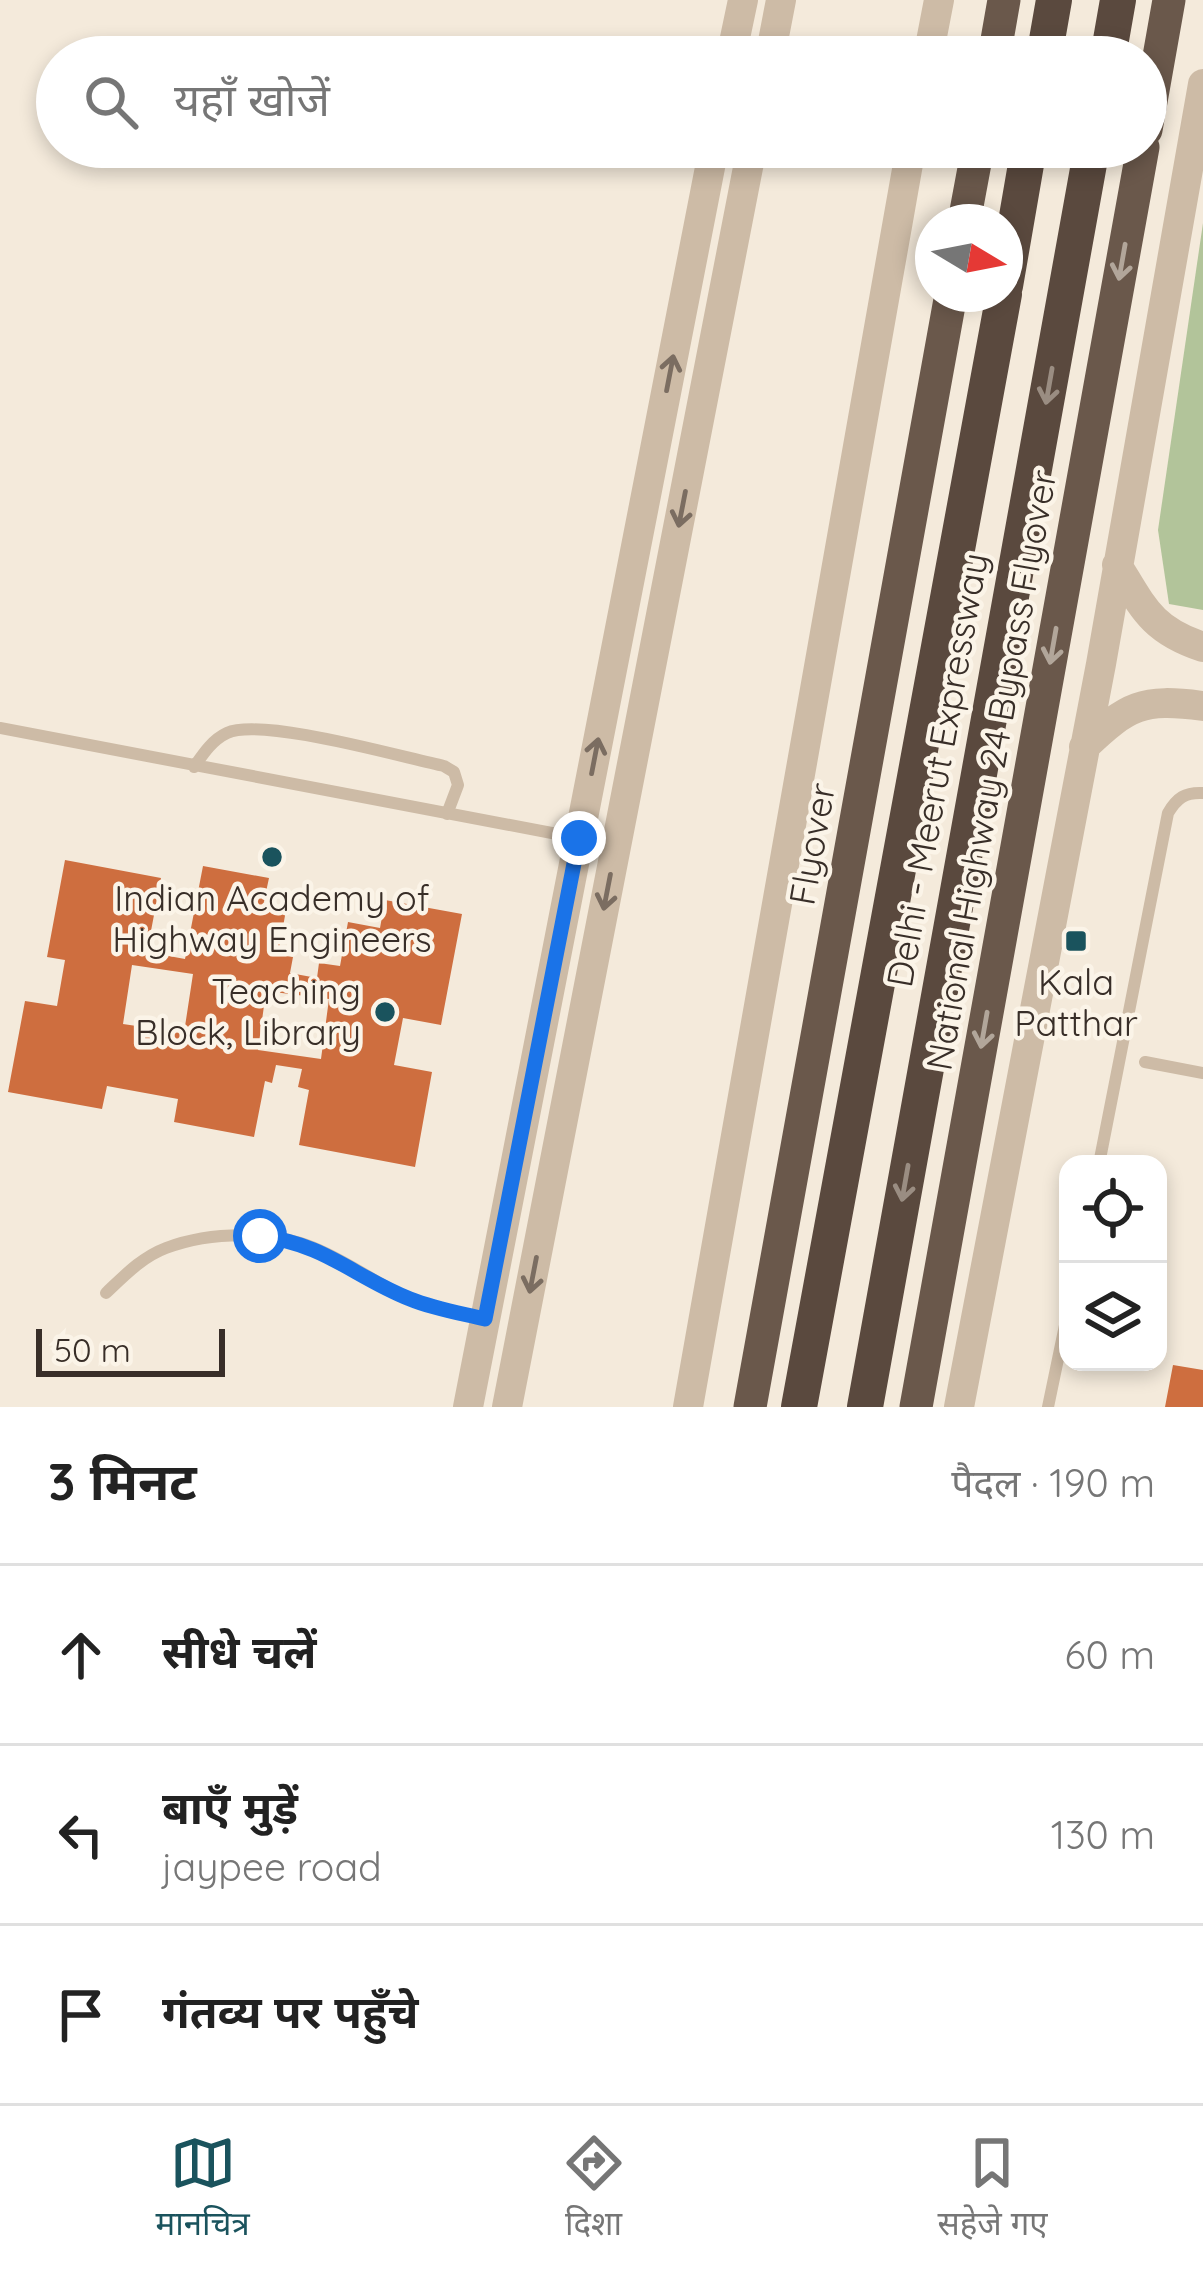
<!DOCTYPE html>
<html lang="hi">
<meta charset="utf-8">
<style>
:root{--surface:#fff;--page:#f6f6f6;--text:#222;--muted:#767676;--line:#e0e0e0;--accent:#1a535d}
body{margin:0;font-family:Quicksand,"Noto Sans Devanagari",sans-serif;background:var(--page);color:var(--text)}
.controls{position:absolute;right:36px;bottom:36px;display:grid;overflow:hidden;border-radius:24px;box-shadow:0 6px 18px #0003}
.controls button{width:108px;height:108px;display:grid;place-items:center;padding:0;border:0;border-bottom:3px solid var(--line);background:var(--surface);color:var(--text);font:60px sans-serif}
.compass{position:absolute;left:915px;top:204px;width:108px;height:108px;border-radius:50%;background:var(--surface);box-shadow:0 6px 18px #0003;rotate:100deg}
.scale{position:absolute;left:36px;bottom:30px;width:189px;box-sizing:border-box;padding-left:12px;border:6px solid #382e28;border-top:0;font-size:33px;line-height:42px;white-space:nowrap;color:#382e28;-webkit-text-stroke:9px #fbf4e8;paint-order:stroke}
.stop{position:absolute;width:36px;height:36px;margin:-27px;border:9px solid #1a73e8;border-radius:50%;background:#fff}
.stop.end{background:#1a73e8;border-color:#fff;box-shadow:0 3px 12px #0008}
.list{margin:0;padding:0;list-style:none}
h2{display:flex;justify-content:space-between;align-items:center;height:156px;margin:0;padding:0 48px;font-size:51px}
h2 small{font-size:39px;font-weight:400;color:var(--muted)}
.list li{display:grid;grid-template-columns:78px 1fr auto;gap:36px;align-items:center;box-sizing:border-box;height:180px;padding:0 48px;border-top:3px solid var(--line)}
.list b{display:block;font-size:45px;white-space:nowrap}
.list p{margin:0;font-size:39px;white-space:nowrap;color:var(--muted)}
.list em{font-size:39px;font-style:normal;color:var(--muted)}
.icon{flex:none;width:66px;height:66px;fill:none;stroke:currentColor;stroke-width:2;stroke-linecap:round;stroke-linejoin:round}
.map{position:relative;flex:none;width:1203px;height:1407px;overflow:hidden}
.search{position:absolute;background:var(--surface);box-shadow:0 6px 18px #0003;left:36px;right:36px;top:36px;height:132px;display:flex;align-items:center;gap:30px;box-sizing:border-box;padding:0 42px;border-radius:66px;color:var(--muted);font-size:45px}
.sheet{height:696px;background:var(--surface)}
nav{display:flex;justify-content:space-around;align-items:center;box-sizing:border-box;height:168px;border-top:3px solid var(--line);background:var(--surface);font-size:33px;color:var(--muted)}
nav a{display:grid;justify-items:center;gap:6px}
nav .on{color:var(--accent)}
.map>svg:first-child{display:block}
</style>
<div class="map">
<svg width="1203" height="1407" viewBox="0 0 1203 1407">
<rect width="100%" height="100%" fill="#f4eadb"/>
<!-- green -->
<path fill="#b2c49a" d="M1203 223V610L1169 604 1158 530Z"/>
<!-- building -->
<path fill="#ce6e3f" fill-rule="evenodd" d="M65 860 161 878 147 952 185 959 203 866 269 878 263 906 286 910 278 955 293 957 290 973 317 978 319 963 340 966 348 922 380 928 385 900 462 914 441 1025 403 1018 394 1065 432 1072 415 1167 299 1145 309 1090 298 1087 302 1069 276 1065 272 1083 265 1081 254 1137 174 1122 178 1099 107 1086 102 1109 8 1092 25 1001 57 1006 65 960 47 957ZM132 965 193 974 184 1033 123 1024ZM266 991 329 999 321 1059 258 1050Z
M1173 1365 1203 1370V1407H1165Z"/>
<g fill="none" stroke-linecap="round" stroke-linejoin="round">
<!-- service -->
<path stroke="#cdbba6" stroke-width="12" d="M0 728 578 838
M194 767C203 754 212 740 227 733 262 717 401 757 444 766L454 772 458 785 447 814
M1145 1062 1203 1073
M1099 1164 1168 813C1177 798 1185 792 1203 793
M106 1293C124 1276 142 1257 166 1248 211 1231 277 1230 321 1251 350 1264 375 1282 403 1296 428 1308 457 1313 484 1319
M1048 1407 1068 1311"/>
<!-- tertiary -->
<path stroke="#cdbba6" stroke-width="30" d="M731 57 743 0
M770 57 781 0
M928 57 939 0
M1117 565C1144 609 1152 630 1203 647
M1084 747C1128 705 1142 698 1203 706
M468 1407 714 147
M507 1407 752 147
M688 1407 911 147
M959 1407 1101 664 1203 84"/>
<!-- trunk -->
<path stroke="#6a584b" stroke-width="33" d="M994 57 1004 0
M1146 130 1169 0
M964 222 978 147
M750 1407 951 294
M916 1407 1143 147"/>
<!-- motorway -->
<path stroke="#5a493e" stroke-width="36" d="M1044 57 1054 0
M1108 57 1118 0
M1005 286 1029 147
M799 1407 1004 294
M865 1407 1092 147"/>
</g>
<!-- one-way arrows -->
<defs><path id="oneway-shaft" d="M-6 0H5M1.5-3L5.5 0L1.5 3" fill="none" stroke-width="1.6" stroke-linecap="round" stroke-linejoin="round" transform="scale(3)"/></defs>
<g stroke="#b2a69a">
<use href="#oneway-shaft" transform="translate(1122 262) rotate(100)"/>
<use href="#oneway-shaft" transform="translate(1053 646) rotate(100)"/>
<use href="#oneway-shaft" transform="translate(984 1030) rotate(100)"/>
</g>
<g stroke="#7b6d61">
<use href="#oneway-shaft" transform="translate(670 373) rotate(-79)"/>
<use href="#oneway-shaft" transform="translate(682 509) rotate(101)"/>
<use href="#oneway-shaft" transform="translate(595 756) rotate(-79)"/>
<use href="#oneway-shaft" transform="translate(607 892) rotate(101)"/>
<use href="#oneway-shaft" transform="translate(533 1275) rotate(101)"/>
</g>
<g stroke="#9a8d82">
<use href="#oneway-shaft" transform="translate(1049 386) rotate(100)"/>
<use href="#oneway-shaft" transform="translate(905 1183) rotate(100)"/>
</g>
<g fill="none" stroke-linecap="round" stroke-linejoin="round">
<!-- route -->
<path stroke="#1a73e8" stroke-width="15" d="M260 1236C326 1244 354 1277 410 1299 435 1309 460 1313 485 1319L579 838"/>
</g>
<!-- markers -->
<g fill="#1a535d" stroke="#fbf4e8" stroke-width="4.5">
<circle cx="272" cy="857" r="12"/>
<rect x="1064" y="929" width="24" height="24" rx="6"/>
<circle cx="385" cy="1012" r="12"/>
</g>
<g text-anchor="middle" stroke-width="9" stroke-linejoin="round" paint-order="stroke">
<!-- street labels -->
<g font-size="36" fill="#382e28" stroke="#fbf4e8">
<text transform="translate(937 770) rotate(-80)" y="13">Delhi - Meerut Expressway</text>
<text transform="translate(991 770) rotate(-80)" y="13">National Highway 24 Bypass Flyover</text>
<text transform="translate(812 844) rotate(-80)" y="13">Flyover</text>
</g>
<!-- poi labels -->
<g font-size="36" fill="#382e28" stroke="#fbf4e8">
<text x="272" y="911">Indian Academy of<tspan x="272" dy="41">Highway Engineers</tspan></text>
<text x="1076" y="995">Kala<tspan x="1076" dy="41">Patthar</tspan></text>
<text x="361" y="1004" text-anchor="end">Teaching<tspan x="361" dy="41">Block, Library</tspan></text>
</g>
</g>
</svg>
<div class="controls">
<button><svg class="icon" aria-label="locate" viewBox="0 0 24 24"><circle cx="12" cy="12" r="6"/><path d="M12 2v4M12 18v4M2 12h4M18 12h4"/></svg></button>
<button><svg class="icon" aria-label="layers" viewBox="0 0 24 24"><path d="M12 4l9 5-9 5-9-5zM3 14l9 5 9-5"/></svg></button>
</div>
<svg class="compass" viewBox="-18 -18 36 36"><path d="M0-13l5 13h-10z" fill="#e53935"/><path d="M0 13l5-13h-10z" fill="#767676"/></svg>
<div class="scale">50 m</div>
<div class="stop" style="left:260px;top:1236px"></div>
<div class="stop end" style="left:579px;top:838px"></div>
<div class="search"><svg class="icon" aria-label="search" viewBox="0 0 24 24"><circle cx="10" cy="10" r="6"/><path d="M15 15l6 6"/></svg>यहाँ खोजें</div>
</div>
<section class="sheet">
<h2>3 मिनट<small>पैदल · 190 m</small></h2>
<ul class="list">
<li><svg class="icon" aria-label="ahead" viewBox="0 0 24 24"><path d="M12 20V5M6 11l6-6 6 6"/></svg><div><b>सीधे चलें</b></div><em>60 m</em></li>
<li><svg class="icon" aria-label="left" viewBox="0 0 24 24"><path d="M17 20v-9H6M10 6l-5 5 5 5"/></svg><div><b>बाएँ मुड़ें</b><p>jaypee road</p></div><em>130 m</em></li>
<li><svg class="icon" aria-label="arrive" viewBox="0 0 24 24"><path d="M6 21V4h12l-3 4 3 4H6"/></svg><div><b>गंतव्य पर पहुँचे</b></div></li>
</ul>
</section>
<nav>
<a class="on"><svg class="icon" aria-label="map" viewBox="0 0 24 24"><path d="M3 6l6-2 6 2 6-2v14l-6 2-6-2-6 2zM9 4v14M15 6v14"/></svg>मानचित्र</a>
<a><svg class="icon" aria-label="directions" viewBox="0 0 24 24"><path d="M12 3l9 9-9 9-9-9zM9 14v-3h6M13 9l2 2-2 2"/></svg>दिशा</a>
<a><svg class="icon" aria-label="saved" viewBox="0 0 24 24"><path d="M7 4h10v16l-5-4-5 4z"/></svg>सहेजे गए</a>
</nav>
